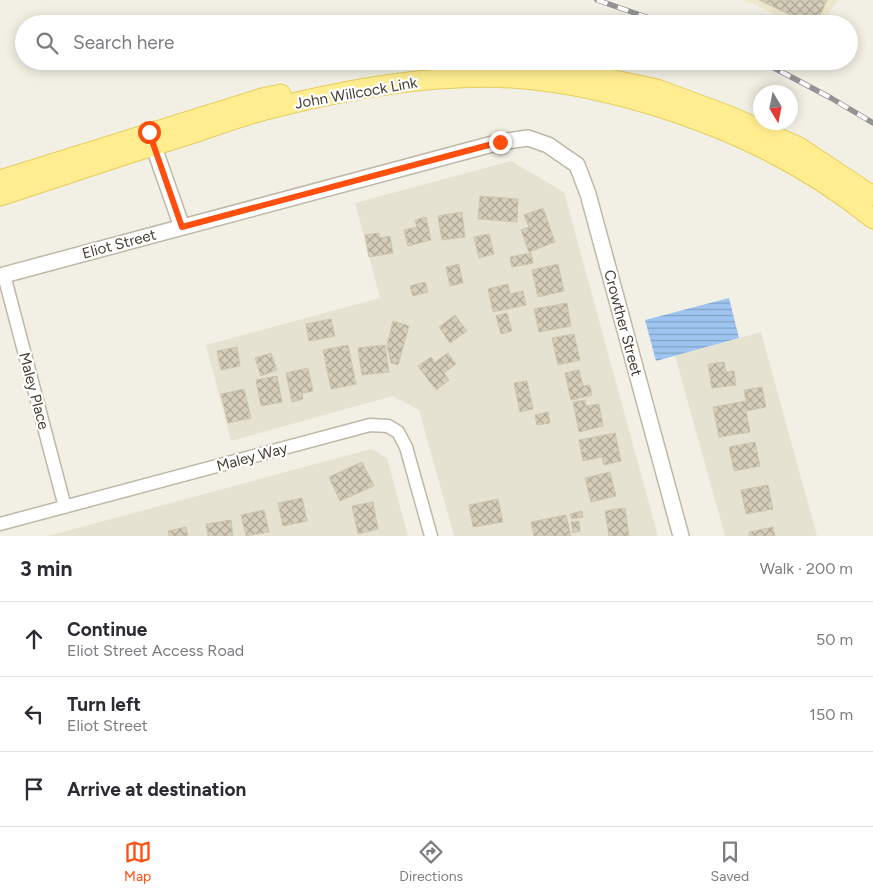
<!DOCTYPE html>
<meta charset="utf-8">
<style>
:root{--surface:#fff;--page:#f2f2f3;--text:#2b2b33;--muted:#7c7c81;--line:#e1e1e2;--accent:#fe4f0f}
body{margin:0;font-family:Figtree,sans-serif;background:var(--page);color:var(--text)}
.compass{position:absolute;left:753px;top:85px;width:45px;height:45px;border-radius:50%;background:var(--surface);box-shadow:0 2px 12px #0003;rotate:170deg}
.stop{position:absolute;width:15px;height:15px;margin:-11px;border:4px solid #fe4f0f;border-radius:50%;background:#fff}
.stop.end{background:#fe4f0f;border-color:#fff;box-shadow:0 1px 5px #0008}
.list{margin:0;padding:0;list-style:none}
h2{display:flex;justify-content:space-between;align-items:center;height:65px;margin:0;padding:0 20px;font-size:21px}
h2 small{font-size:16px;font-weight:400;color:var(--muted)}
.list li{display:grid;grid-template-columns:32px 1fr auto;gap:15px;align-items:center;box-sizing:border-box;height:75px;padding:0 20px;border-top:1px solid var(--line)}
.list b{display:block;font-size:19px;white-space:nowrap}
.list p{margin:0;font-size:16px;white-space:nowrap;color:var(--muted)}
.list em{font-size:16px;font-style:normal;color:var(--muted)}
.icon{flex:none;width:28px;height:28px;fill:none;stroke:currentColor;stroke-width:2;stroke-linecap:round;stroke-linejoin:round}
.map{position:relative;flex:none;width:873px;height:536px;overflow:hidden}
.search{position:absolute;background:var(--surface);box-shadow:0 2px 12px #0003;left:15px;right:15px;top:15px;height:55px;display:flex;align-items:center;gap:12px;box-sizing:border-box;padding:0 18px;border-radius:28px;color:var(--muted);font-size:19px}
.sheet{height:290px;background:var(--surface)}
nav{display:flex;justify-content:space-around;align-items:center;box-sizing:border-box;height:70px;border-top:1px solid var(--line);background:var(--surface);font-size:14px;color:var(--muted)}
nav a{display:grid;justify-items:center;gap:2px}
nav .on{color:var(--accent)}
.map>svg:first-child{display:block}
</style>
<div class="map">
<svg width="873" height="536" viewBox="0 0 873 536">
<defs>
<pattern id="water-rules" width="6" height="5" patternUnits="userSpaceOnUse" patternTransform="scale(1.25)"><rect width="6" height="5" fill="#9ec5f1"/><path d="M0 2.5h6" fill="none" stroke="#82a1c4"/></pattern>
<pattern id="building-cross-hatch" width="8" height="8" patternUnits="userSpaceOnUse" patternTransform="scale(1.25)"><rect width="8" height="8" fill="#d4cdb9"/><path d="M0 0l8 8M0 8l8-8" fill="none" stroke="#aea897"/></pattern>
</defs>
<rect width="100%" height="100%" fill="#f2f0e4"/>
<!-- residential -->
<path fill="#e6e2d2" d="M511 161 564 192 658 536H454L419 410 393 396 231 441 206 345 380 298 355 203Z
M761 332 817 536H725L675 356Z
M371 449 387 458 408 536H48Z"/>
<!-- education -->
<path fill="#ece7cd" d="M745 0H838L821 24H795Z"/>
<!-- water -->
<path fill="url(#water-rules)" d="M729 298 739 338 656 361 645 320Z"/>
<!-- building -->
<path fill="url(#building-cross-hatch)" stroke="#cfc5ac" d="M759 0H827L816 24H810Z
M480 196 518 199 517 222 478 219Z
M543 208 555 242 529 252 521 230 529 227 524 215Z
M462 212 465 237 442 240 438 216Z
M426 217 431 240 408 246 404 230 417 227 415 220Z
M379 233 380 238 390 236 393 253 369 257 365 235Z
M489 234 494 254 479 258 474 237Z
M531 253 533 263 512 267 510 257Z
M459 264 463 283 450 286 446 267Z
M558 264 564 291 538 297 532 270Z
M425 282 428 292 413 296 410 286Z
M508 284 510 294 523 291 526 305 493 312 488 289Z
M567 303 571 326 539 332 534 309Z
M507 313 512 331 501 334 496 316Z
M455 315 467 331 450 343 439 327Z
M331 319 335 336 309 341 306 324Z
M393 321 409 326 398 365 391 363 387 345Z
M574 334 580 360 558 365 552 338Z
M348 345 356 384 331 389 323 350Z
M385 345 389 372 362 375 358 348Z
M237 347 240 366 221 370 217 351Z
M271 353 277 370 261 376 255 358Z
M448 353 456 364 444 373 449 380 436 390 418 366 431 357 435 362Z
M724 362 726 372 734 371 736 385 712 388 708 364Z
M308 368 313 391 302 393 303 399 292 402 286 373Z
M579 370 583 386 590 385 592 395 571 400 565 373Z
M277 376 282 402 261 406 256 380Z
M527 381 533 409 520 412 514 383Z
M762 387 766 407 746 411 750 432 719 437 713 407 746 401 744 390Z
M244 389 251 418 228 423 221 394Z
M585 400 586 406 599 404 603 426 579 432 573 402Z
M548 412 550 423 537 425 535 415Z
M615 433 621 461 604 465 602 457 583 461 579 440Z
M755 442 760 466 734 471 729 447Z
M362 462 374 486 340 501 329 477Z
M610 472 616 496 591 502 585 478Z
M768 485 773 509 746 514 741 490Z
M302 498 307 521 283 526 278 503Z
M498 499 503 522 473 527 469 505Z
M373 502 378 529 358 534 352 506Z
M625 508 629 536H609L605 511Z
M264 510 269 532 246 536 241 515Z
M582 511 583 517 572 519 570 514Z
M566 515 571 536H534L531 522Z
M231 520 233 536H208L206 524Z
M579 521 580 531 573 533 571 522Z
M186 527 188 536H169L168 531Z
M773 527 775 536H749V532Z"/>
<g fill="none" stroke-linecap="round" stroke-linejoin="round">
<!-- minor casing -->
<g stroke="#beb8a6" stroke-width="15">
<path id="minor" d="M4 275 65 507
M0 524 370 425 388 426 398 432 406 447 431 536"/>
</g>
<!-- tertiary casing -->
<g stroke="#beb8a6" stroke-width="18">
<path id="tertiary" d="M150 136 182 227
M0 276 500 142 528 138 548 145 577 165 588 194 681 536"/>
</g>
<!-- primary casing -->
<g stroke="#e5cd5f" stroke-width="21">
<path id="primary" d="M528 68 581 73 657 89 730 116 799 147 873 196
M0 180 262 98 281 94
M0 196C62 176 123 155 185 136 213 127 241 116 269 109 348 89 430 74 512 78 570 82 628 96 683 115 752 139 817 173 873 219"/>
</g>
<!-- minor -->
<use href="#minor" stroke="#fff" stroke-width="12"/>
<!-- tertiary -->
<use href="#tertiary" stroke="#fff" stroke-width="15"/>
<!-- primary -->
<use href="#primary" stroke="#ffed90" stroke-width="19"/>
<!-- rail casing -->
<g stroke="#949494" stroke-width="5.5">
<path id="rail" d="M597 0 666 24
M761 61 831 98 873 123"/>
</g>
<!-- rail -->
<use href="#rail" stroke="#fff" stroke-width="4" stroke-dasharray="11" stroke-linecap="butt"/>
</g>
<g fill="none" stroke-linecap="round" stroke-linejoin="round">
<!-- route -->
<path stroke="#fe4f0f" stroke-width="6" d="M149 132 182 227 500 142"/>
</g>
<g text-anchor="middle" stroke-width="4.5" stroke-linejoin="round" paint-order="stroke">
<!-- street labels -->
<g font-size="15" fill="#444034" stroke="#fff">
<text transform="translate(356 93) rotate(-10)" y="5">John Willcock Link</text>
<text transform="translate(119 244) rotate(-15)" y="5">Eliot Street</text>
<text transform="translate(623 323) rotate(75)" y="5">Crowther Street</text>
<text transform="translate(34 391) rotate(75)" y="5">Maley Place</text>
<text transform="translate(252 457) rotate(-15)" y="5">Maley Way</text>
</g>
</g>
</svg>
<svg class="compass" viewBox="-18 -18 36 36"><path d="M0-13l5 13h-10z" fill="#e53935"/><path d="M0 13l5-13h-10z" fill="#7c7c81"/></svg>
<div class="stop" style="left:149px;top:132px"></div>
<div class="stop end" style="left:500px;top:142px"></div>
<div class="search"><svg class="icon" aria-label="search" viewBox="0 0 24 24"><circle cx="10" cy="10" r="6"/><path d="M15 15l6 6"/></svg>Search here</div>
</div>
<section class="sheet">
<h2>3 min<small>Walk · 200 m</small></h2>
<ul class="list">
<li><svg class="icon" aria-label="ahead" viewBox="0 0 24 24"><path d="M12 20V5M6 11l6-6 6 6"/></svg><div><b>Continue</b><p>Eliot Street Access Road</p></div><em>50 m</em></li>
<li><svg class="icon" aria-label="left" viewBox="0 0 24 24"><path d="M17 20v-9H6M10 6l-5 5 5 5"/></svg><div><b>Turn left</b><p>Eliot Street</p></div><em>150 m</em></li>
<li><svg class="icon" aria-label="arrive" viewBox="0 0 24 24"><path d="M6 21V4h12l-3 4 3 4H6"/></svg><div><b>Arrive at destination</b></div></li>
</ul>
</section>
<nav>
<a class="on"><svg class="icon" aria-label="map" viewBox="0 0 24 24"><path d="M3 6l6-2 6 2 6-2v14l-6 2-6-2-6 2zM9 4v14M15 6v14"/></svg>Map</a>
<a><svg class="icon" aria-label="directions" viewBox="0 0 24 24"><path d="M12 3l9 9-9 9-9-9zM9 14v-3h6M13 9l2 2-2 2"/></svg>Directions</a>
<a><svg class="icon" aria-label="saved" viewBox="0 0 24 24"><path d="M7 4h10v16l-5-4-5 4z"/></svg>Saved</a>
</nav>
